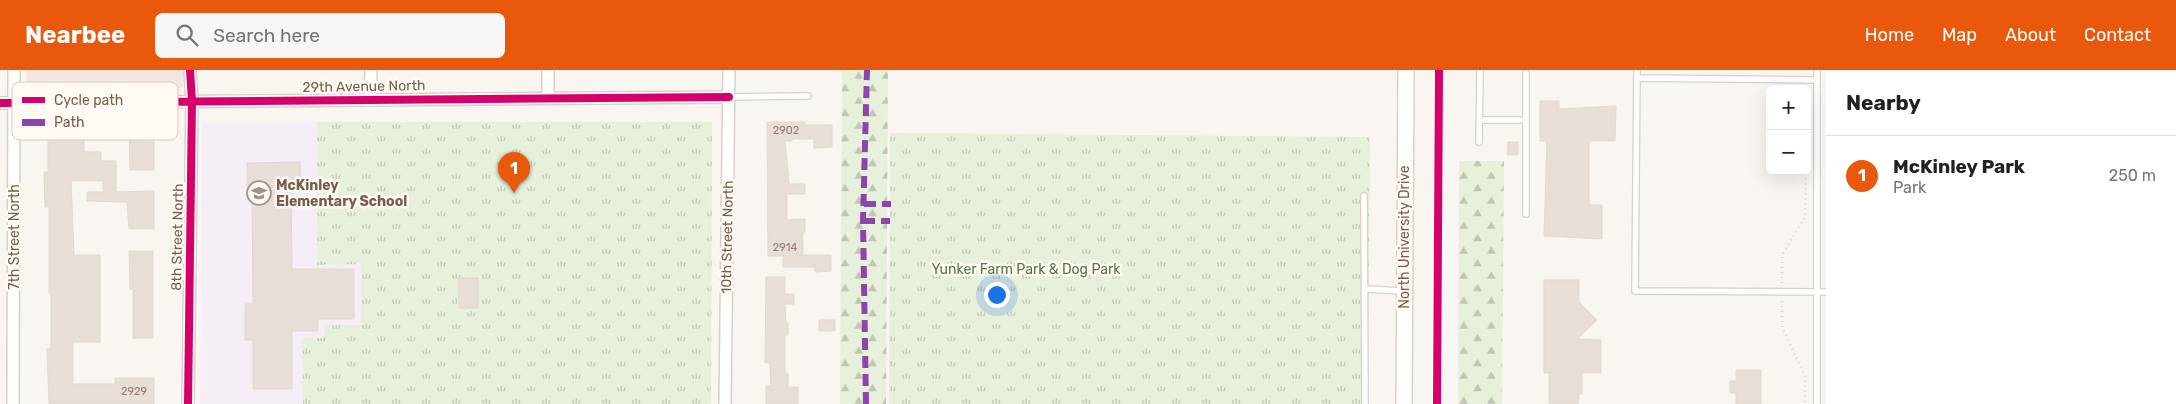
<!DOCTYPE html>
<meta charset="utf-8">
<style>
:root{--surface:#fff;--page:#f6f6f6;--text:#202124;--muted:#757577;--line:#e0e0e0;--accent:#ea580c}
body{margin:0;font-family:Rubik,sans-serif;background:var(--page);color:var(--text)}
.controls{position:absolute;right:15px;top:15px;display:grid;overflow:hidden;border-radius:8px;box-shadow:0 5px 20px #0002}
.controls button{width:45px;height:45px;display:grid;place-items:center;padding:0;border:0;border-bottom:1px solid var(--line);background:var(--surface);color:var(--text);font:25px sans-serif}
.you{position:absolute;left:996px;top:224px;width:18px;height:18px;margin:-12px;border:4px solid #fff;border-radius:50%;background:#1a73e8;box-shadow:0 0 0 8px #1a73e833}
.badge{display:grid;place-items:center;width:32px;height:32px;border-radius:50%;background:var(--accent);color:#fff;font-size:16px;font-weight:700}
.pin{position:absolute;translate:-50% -41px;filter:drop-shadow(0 1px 2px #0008)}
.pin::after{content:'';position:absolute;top:26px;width:18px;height:15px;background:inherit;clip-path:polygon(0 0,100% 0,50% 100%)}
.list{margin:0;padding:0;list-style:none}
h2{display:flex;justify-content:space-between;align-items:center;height:65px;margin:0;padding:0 20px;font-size:21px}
h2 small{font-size:16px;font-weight:400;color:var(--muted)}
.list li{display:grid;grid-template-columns:32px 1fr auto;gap:15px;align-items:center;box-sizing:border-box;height:80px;padding:0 20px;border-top:1px solid var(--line)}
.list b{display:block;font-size:19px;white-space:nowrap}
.list p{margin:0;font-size:16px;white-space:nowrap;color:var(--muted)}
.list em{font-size:16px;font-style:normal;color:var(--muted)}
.icon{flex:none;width:28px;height:28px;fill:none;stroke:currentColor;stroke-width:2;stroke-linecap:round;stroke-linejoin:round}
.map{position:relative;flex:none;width:1826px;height:334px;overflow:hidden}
header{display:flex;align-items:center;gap:30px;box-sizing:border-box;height:70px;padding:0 25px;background:var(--accent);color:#fff}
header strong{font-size:24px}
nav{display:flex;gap:28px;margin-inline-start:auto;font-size:18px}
.search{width:350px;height:45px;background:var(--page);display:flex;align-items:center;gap:12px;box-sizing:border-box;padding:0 18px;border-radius:8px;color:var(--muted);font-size:19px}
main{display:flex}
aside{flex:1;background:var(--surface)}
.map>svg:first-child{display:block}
</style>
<header>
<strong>Nearbee</strong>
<div class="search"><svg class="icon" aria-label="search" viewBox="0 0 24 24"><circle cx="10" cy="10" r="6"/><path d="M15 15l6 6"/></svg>Search here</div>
<nav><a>Home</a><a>Map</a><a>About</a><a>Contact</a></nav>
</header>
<main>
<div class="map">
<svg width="1826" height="334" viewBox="0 0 1826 334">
<defs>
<pattern id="forest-firs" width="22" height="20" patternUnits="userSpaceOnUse" patternTransform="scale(1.25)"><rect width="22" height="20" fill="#e7f0db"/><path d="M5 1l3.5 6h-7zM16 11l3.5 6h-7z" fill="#c0c6b4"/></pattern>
<pattern id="park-tufts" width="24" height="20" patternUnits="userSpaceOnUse" patternTransform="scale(1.25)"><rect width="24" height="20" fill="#e7f0db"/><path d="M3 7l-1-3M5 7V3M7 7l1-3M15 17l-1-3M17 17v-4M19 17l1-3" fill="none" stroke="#c0c6b4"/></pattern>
</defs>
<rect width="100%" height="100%" fill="#f9f5f0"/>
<!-- residential -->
<path fill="#f2e8de" d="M26 0H184V4L183 16 176 22H32L27 17Z"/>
<!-- education -->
<path fill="#f6eef6" d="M202 52H317V194H362L361 255H325L324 268H302L303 334H200Z"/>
<!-- forest -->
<path fill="url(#forest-firs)" d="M842 0H888L886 334H840Z
M1459 91H1504L1502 334H1458Z"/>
<!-- park -->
<path fill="url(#park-tufts)" d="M317 52H712L711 334H303L302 268H324L325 255H361V194L317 195Z
M890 63 1370 67 1368 334H889Z"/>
<!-- building -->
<path fill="#e6ded7" stroke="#e2d8d2" d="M1540 31H1559V39L1616 36 1615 71H1589V135H1602V169L1544 166 1547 71H1540Z
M767 52H805V55H832V77L814 78V69H792V71H785L789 114H805V124H787V150L805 149V162H803V185H831V201L815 202V197H783V186H768Z
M48 63H84V82H101V91H116V122L154 121V159H129L127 132 87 131V122H103V111H71L74 185H100V272H73V314H115V308H154V334H49L47 279H51V223H49V137H45L44 102H48Z
M129 63H154V100H130Z
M1508 72H1518V85H1507Z
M300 92 301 121H291L292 199H354V249H318V261H292V319H253V270H245V234H253L252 121H247V93Z
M129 181H153V268H133V219H130Z
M766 207H785V224H794V234H785L786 253H788V265H785V303H788V317H798V334H766V316H771L770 293H765Z
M459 208H478V238H459Z
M1544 210H1579V232L1597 250 1577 269 1601 270V303H1582V324H1579L1578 334H1549V303H1544Z
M819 250H835V261H819Z
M1736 300H1761V334H1736V323H1730V311H1736Z"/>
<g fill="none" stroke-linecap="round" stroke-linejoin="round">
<!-- lane casing -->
<g stroke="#d7d1cb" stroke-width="8">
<path id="lane" d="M1637 0 1635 221 1826 222
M1637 8 1817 10
M729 27 808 26
M1479 50H1526
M1479 72 1480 0
M1364 126 1365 334
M1526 144V3
M1366 219 1403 221
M1817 334V0"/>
</g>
<!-- street casing -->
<g stroke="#d7d1cb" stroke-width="14">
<path id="street" d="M370 28 371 0
M548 28V0
M0 33 729 27
M13 334 14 0
M188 334 192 31 190 0
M725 334 729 0"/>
</g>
<!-- secondary casing -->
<g stroke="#d9d2cb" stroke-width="18">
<path id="secondary" d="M1404 334 1406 0"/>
</g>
<!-- path -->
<path stroke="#dcd5d0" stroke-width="2.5" stroke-dasharray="1 4" stroke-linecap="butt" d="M1782 213V185L1805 147 1806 101
M1782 231V257L1805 306V334"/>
<!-- lane -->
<use href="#lane" stroke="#fefefd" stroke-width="5.5"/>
<!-- street -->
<use href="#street" stroke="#fefefd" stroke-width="11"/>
<!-- secondary -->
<use href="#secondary" stroke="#fefefd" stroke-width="15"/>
<!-- quiet -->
<path stroke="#8e44ad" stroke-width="6" stroke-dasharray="12 6" stroke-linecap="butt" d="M864 134H891
M863 151H890
M866 334 863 151 867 0"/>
<!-- cycleway casing -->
<g stroke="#fffaf3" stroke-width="11">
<path id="cycleway" d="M0 33 729 27
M188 334 192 31 190 0
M1437 334 1439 0"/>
</g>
<!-- cycleway -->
<use href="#cycleway" stroke="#d6006c" stroke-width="8"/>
</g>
<!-- icons -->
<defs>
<g id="school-ring" transform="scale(1.25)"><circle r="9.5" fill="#fffaf3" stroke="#a69286" stroke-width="1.5"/><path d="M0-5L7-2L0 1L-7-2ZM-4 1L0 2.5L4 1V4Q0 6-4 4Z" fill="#a69286"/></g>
</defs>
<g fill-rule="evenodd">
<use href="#school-ring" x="259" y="123"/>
</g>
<g text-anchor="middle" stroke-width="5" stroke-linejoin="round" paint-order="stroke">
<!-- number labels -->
<g font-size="11" fill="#977e72">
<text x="786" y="64">2902</text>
<text x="785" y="181">2914</text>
<text x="134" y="325">2929</text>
</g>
<!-- street labels -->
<g font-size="14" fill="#7a5c4d" stroke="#fffaf3">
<text transform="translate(364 16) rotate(-1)" y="5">29th Avenue North</text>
<text transform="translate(14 167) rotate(-90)" y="5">7th Street North</text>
<text transform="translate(177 167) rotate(-89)" y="5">8th Street North</text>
<text transform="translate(727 167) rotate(-89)" y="5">10th Street North</text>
<text transform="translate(1404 167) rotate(-90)" y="5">North University Drive</text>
</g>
<!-- poi labels -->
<g font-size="14" font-weight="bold" fill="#7a5c4d" stroke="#fffaf3" text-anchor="start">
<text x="276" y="120">McKinley<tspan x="276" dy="16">Elementary School</tspan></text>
</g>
<!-- park labels -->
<g font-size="14" fill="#537a41" stroke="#fffaf3">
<text x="1026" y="204">Yunker Farm Park &amp; Dog Park</text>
</g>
</g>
<!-- legend -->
<rect x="12" y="12" width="166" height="58" rx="8" fill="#fffaf3" stroke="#d7cbc1" stroke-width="1"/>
<rect x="22" y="27" width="23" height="6" fill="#d6006c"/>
<rect x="22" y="49" width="23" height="7" fill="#8e44ad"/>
<g font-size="14" fill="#7a5c4d">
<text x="54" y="35">Cycle path</text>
<text x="54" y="57">Path</text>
</g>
</svg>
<div class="controls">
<button>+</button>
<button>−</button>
</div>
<div class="you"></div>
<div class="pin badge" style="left:514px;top:123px">1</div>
</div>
<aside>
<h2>Nearby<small></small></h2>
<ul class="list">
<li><span class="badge">1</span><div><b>McKinley Park</b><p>Park</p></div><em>250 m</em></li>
</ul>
</aside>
</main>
